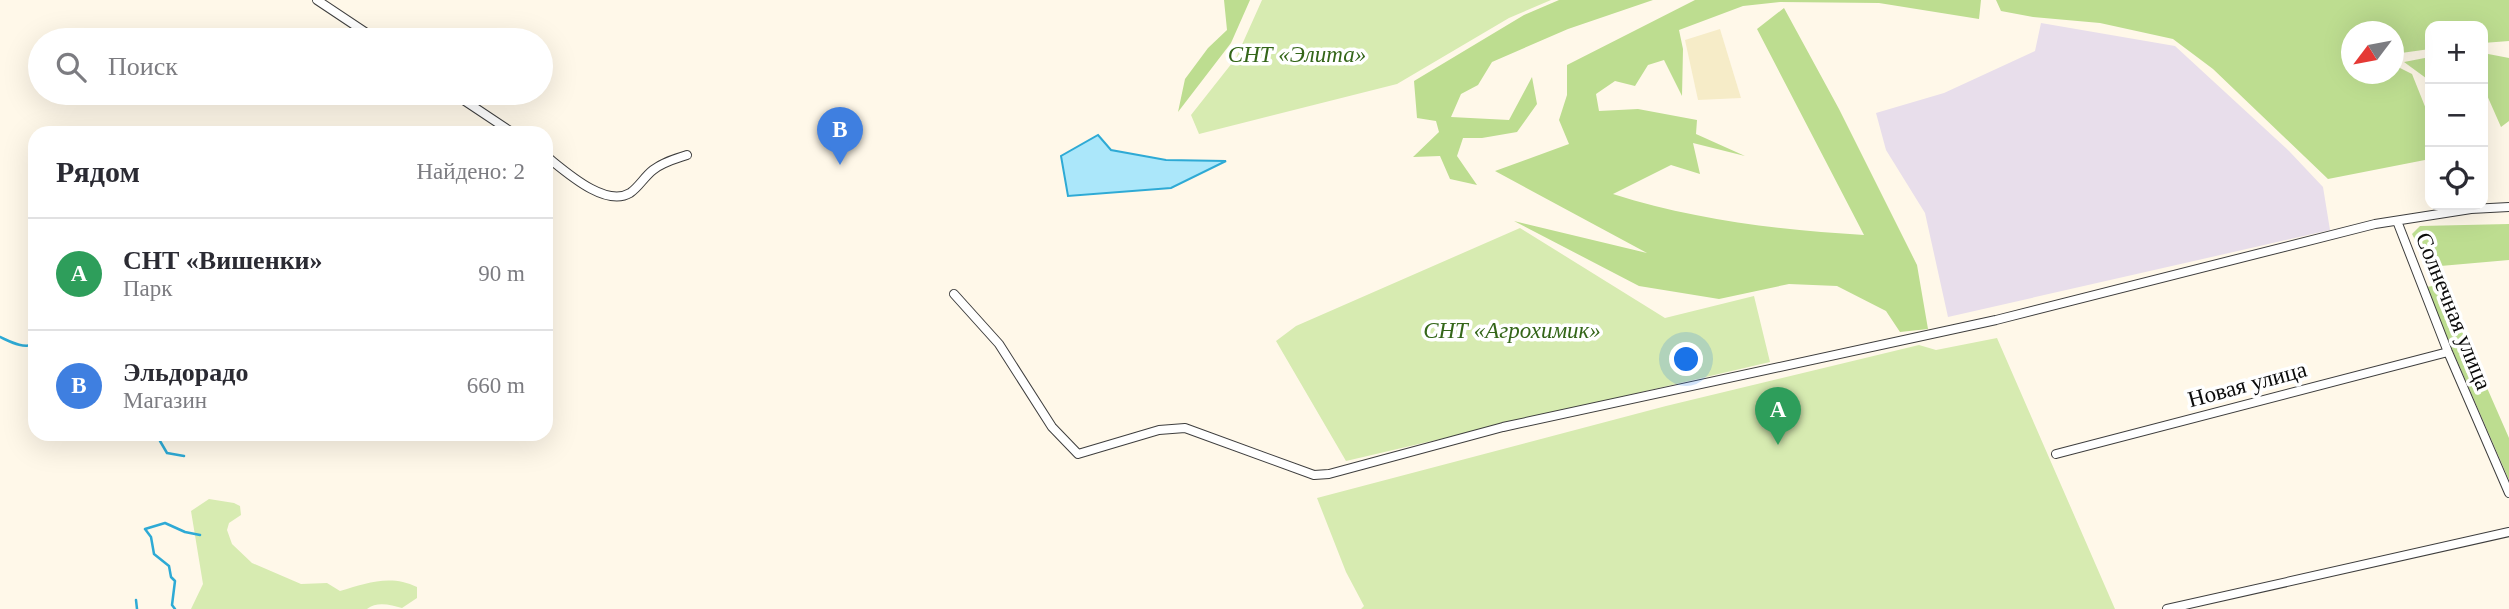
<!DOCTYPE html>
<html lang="ru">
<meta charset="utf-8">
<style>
:root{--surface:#fff;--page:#f7f7f7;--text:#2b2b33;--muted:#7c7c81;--line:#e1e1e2;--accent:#ea580c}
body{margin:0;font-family:Georgia,serif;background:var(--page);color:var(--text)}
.controls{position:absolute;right:21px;top:21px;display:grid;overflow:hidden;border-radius:14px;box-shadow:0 7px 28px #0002}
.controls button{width:63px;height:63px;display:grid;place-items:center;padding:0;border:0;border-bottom:2px solid var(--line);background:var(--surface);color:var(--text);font:35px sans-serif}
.compass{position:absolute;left:2341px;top:21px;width:63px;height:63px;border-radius:50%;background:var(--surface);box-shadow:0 7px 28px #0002;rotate:238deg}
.you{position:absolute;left:1687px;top:360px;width:24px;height:24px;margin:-18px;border:5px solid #fff;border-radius:50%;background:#1a73e8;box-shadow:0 0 0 10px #1a73e833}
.badge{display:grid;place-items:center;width:46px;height:46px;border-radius:50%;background:var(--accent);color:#fff;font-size:23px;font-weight:700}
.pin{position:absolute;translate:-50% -58px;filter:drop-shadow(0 2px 4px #0008)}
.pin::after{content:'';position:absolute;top:37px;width:24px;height:21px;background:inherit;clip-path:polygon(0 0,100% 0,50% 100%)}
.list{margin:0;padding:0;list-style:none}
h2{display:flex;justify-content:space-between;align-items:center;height:91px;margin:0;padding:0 28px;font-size:30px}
h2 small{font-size:23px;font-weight:400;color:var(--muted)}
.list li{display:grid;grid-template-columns:46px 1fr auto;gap:21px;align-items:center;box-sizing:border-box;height:112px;padding:0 28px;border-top:2px solid var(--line)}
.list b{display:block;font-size:26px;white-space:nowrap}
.list p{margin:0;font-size:23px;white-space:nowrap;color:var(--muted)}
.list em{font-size:23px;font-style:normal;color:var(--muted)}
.icon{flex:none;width:38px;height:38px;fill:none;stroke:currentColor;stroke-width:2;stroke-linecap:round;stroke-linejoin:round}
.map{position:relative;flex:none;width:2509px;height:609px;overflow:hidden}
.search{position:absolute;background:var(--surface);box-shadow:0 7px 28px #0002;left:28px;top:28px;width:525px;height:77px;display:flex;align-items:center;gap:18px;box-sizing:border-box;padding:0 24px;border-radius:38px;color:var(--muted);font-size:26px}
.panel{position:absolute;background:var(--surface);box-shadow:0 7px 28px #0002;left:28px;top:126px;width:525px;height:315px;border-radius:21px}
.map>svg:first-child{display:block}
</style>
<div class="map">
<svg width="2509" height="609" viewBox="0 0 2509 609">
<rect width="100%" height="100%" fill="#fff8e9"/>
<!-- industrial -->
<path fill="#e8deeb" d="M2041 23 2175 46 2289 151 2323 187 2330 230 1948 317 1925 213 1886 150 1876 113 1944 93 2035 51Z"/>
<!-- farmland -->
<path fill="#f6ecc8" d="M1720 29 1741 98 1698 100 1685 40Z"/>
<!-- green -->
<path fill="#d7ebb1" d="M1262 0H1551L1509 18 1397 84 1199 134 1191 115 1236 58Z
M1520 228 1665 318 1754 296 1770 362 1346 461 1276 341 1296 326Z
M1997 338 2115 609H1361L1364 606 1346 572 1317 498 1666 406 1919 345 1936 350Z
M209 499 234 503 240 506 241 515 229 523 227 530 232 544 252 563 301 584 327 583 340 591C366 583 391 574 417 587V598L402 608C391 605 377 601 367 609H191L203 584 191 511Z"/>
<!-- forest -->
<path fill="#bddd90" d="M1224 0H1250L1231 43 1178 112 1185 79 1208 48 1227 30Z
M1559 0H1653L1568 29 1492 62 1478 85 1461 94 1451 117 1509 120 1532 77 1537 104 1517 132 1482 138H1463L1457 156 1477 185 1450 179 1440 156 1413 157 1439 132 1436 121 1417 118 1414 81 1524 15Z
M1695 0H1981L1979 19 1879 3 1780 2 1743 6 1679 30 1683 49 1682 96 1664 60 1648 65 1635 86 1615 81 1596 94 1599 111 1638 109 1697 120 1696 134 1745 156 1693 143 1700 174 1671 165 1613 194C1694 220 1780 230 1864 235L1757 29 1784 8 1839 109 1917 265 1928 329 1900 332 1886 311 1837 286 1789 284 1719 299 1639 286 1514 221 1647 253 1495 171 1569 144 1559 120 1567 95V65Z
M1996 0H2509V41L2483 43V26H2430V49L2394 54V32H2352V74H2394V65L2412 74 2430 119V159L2328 179 2213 69 2173 39 2100 23 2033 17 2001 11Z
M2483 53 2509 58V121L2501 127 2486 93H2483Z
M2430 57V81L2404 62Z
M2509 224V260L2429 267 2412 234 2420 226Z
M2442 285 2509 438V480L2425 287Z"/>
<!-- water -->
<path fill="#abe7fa" stroke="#2eaad5" stroke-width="2" d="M1098 135 1111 150 1166 160 1226 161 1171 188 1068 196 1061 156Z"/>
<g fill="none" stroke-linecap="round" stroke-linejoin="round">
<!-- stream -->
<path stroke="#2eaad5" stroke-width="2.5" d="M0 337C11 342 23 349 35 344
M161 434 160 441 167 453 184 456
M136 600 137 609
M175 609 172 605 175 581 171 577 169 566 154 554 151 537 145 529 165 523 185 532 200 535"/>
<!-- minor casing -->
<g stroke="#3e3e3e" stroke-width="10">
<path id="minor" d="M317 0 377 40
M453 93 513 133
M546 156C565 171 605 208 630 193 639 187 644 177 653 170 663 162 675 159 687 155
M2397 221 2448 352 2509 493
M954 294 999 344 1052 427 1078 454 1159 430 1185 428 1314 475 1329 474 1503 427 1996 320 2375 224 2471 209 2509 207
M2056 454 2448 352
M2167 609 2509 532"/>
</g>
<!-- minor -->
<use href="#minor" stroke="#fff" stroke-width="8"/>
</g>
<g text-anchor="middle" stroke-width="7" stroke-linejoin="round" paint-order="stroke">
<!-- park labels -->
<g font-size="23" font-style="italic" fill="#346619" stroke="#fff">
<text x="1297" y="62">СНТ «Элита»</text>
<text x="1512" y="338">СНТ «Агрохимик»</text>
</g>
<!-- street labels -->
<g font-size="23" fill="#0b0b0b" stroke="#fff">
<text transform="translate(2454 311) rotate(68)" y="8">Солнечная улица</text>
<text transform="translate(2247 384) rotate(-15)" y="8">Новая улица</text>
</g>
</g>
</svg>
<div class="controls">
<button>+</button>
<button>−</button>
<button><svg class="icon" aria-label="locate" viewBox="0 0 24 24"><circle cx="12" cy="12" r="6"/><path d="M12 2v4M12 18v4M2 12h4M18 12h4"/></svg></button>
</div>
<svg class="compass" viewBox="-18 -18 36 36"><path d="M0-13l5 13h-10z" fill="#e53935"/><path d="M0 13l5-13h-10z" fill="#7c7c81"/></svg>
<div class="you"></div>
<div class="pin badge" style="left:1778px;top:445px;background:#2e9e5b">A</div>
<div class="pin badge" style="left:840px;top:165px;background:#3f7fe0">B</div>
<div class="search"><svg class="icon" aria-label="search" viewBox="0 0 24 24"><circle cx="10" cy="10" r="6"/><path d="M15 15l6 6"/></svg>Поиск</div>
<section class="panel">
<h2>Рядом<small>Найдено: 2</small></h2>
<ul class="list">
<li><span class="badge" style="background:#2e9e5b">A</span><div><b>СНТ «Вишенки»</b><p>Парк</p></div><em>90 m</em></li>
<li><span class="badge" style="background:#3f7fe0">B</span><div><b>Эльдорадо</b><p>Магазин</p></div><em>660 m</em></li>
</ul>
</section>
</div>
